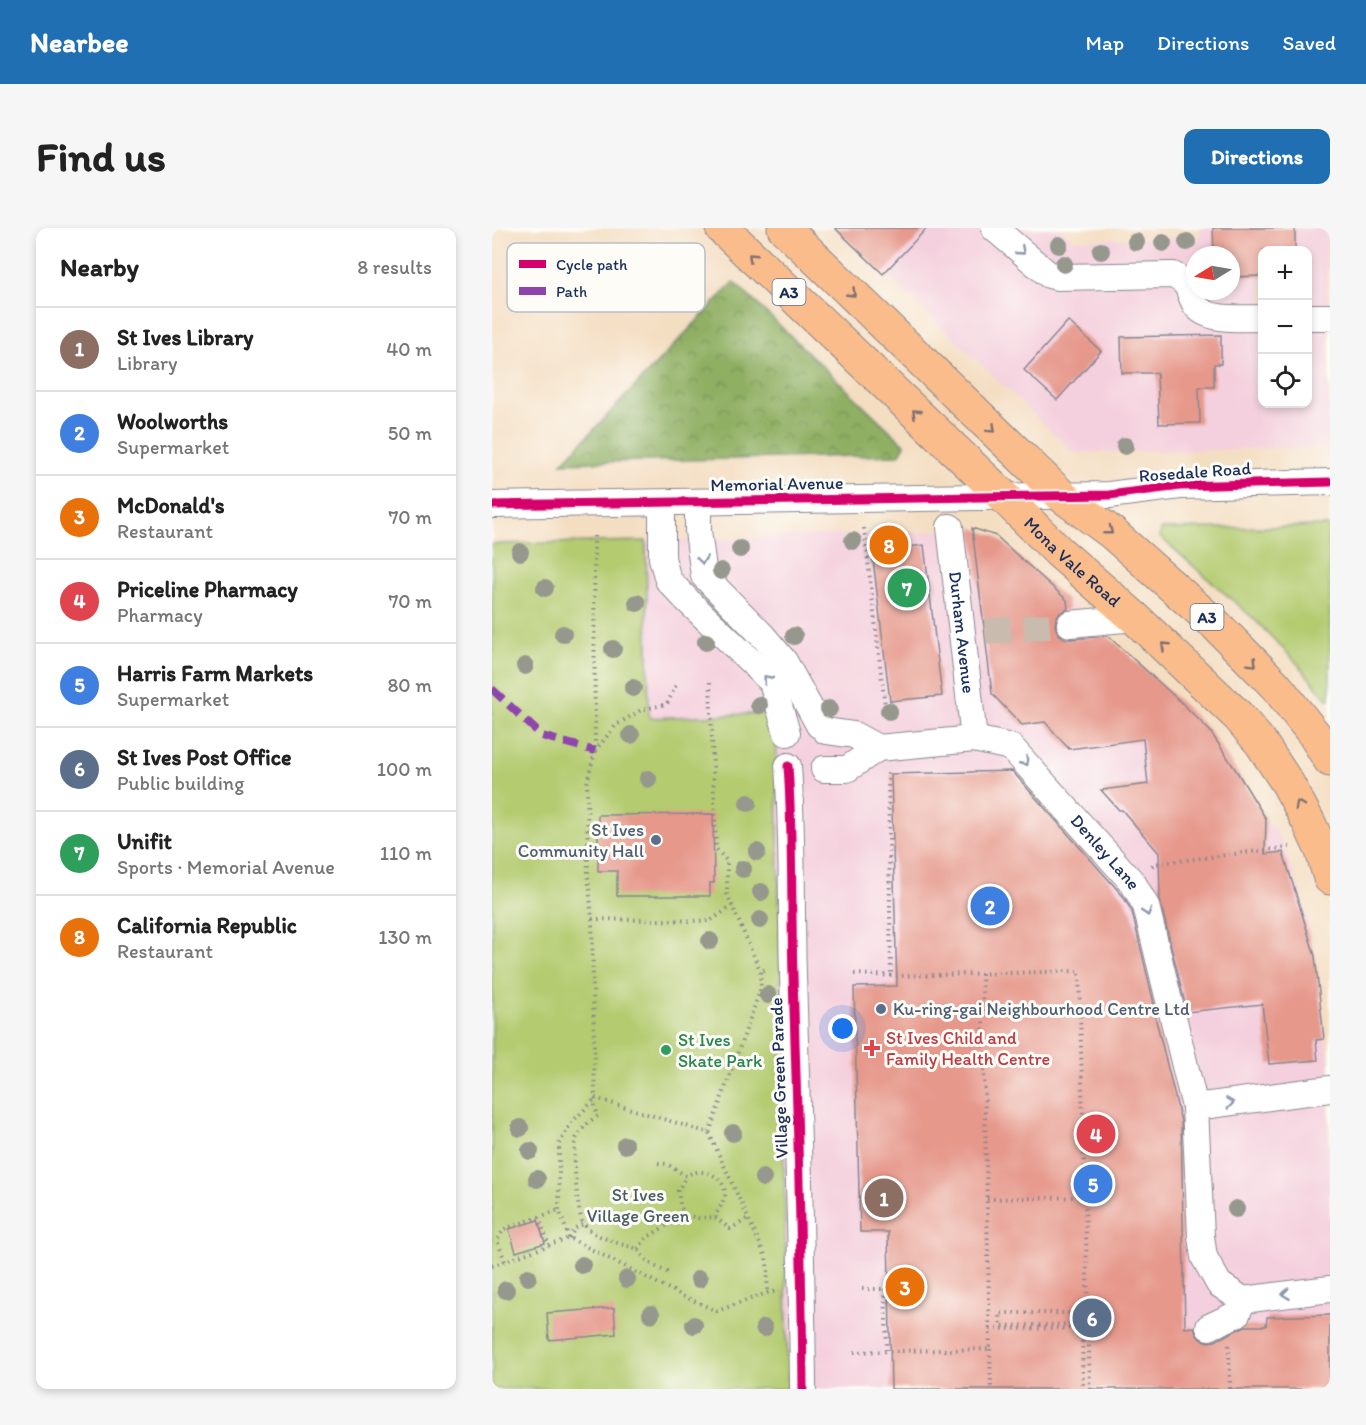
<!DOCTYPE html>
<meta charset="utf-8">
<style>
:root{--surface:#fff;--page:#f6f6f6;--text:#222;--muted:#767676;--line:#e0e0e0;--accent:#1f6fb2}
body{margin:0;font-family:Itim,sans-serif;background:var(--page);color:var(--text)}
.controls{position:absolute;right:18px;top:18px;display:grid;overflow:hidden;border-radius:12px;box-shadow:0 3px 9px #0003}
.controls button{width:54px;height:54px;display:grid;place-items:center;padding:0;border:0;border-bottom:2px solid var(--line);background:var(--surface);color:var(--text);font:30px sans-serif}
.compass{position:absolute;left:694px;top:18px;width:54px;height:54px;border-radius:50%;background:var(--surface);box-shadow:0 3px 9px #0003;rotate:259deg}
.you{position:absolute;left:351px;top:801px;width:21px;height:21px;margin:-15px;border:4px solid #fff;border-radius:50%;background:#1a73e8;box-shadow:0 0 0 9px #1a73e833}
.badge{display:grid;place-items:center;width:39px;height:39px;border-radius:50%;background:var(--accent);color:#fff;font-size:20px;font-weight:700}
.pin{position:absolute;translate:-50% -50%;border:3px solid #fff;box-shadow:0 2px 6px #0006}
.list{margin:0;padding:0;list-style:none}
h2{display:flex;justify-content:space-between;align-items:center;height:78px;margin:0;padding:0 24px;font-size:26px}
h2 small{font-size:20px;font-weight:400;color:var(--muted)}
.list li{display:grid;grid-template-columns:39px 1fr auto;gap:18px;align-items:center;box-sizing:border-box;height:84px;padding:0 24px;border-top:2px solid var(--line)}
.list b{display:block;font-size:22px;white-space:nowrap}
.list p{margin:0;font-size:20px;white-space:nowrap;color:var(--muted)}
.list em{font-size:20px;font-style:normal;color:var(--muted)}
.icon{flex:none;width:33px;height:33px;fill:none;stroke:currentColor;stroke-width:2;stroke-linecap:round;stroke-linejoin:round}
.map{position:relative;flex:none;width:838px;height:1161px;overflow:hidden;border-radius:12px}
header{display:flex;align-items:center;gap:36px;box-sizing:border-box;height:84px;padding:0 30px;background:var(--accent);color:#fff}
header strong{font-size:28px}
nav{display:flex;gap:33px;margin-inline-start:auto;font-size:21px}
.intro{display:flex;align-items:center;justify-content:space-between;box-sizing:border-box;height:144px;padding:0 36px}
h1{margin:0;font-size:42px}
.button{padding:15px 27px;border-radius:12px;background:var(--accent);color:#fff;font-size:21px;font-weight:700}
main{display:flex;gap:36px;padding:0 36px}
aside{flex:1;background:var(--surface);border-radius:12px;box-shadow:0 3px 9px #0003}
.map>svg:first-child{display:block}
</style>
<header>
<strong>Nearbee</strong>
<nav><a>Map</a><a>Directions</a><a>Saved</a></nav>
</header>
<div class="intro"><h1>Find us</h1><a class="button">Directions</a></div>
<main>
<aside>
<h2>Nearby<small>8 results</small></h2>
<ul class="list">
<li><span class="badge" style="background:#8d6e63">1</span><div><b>St Ives Library</b><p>Library</p></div><em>40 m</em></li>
<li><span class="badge" style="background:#3f7fe0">2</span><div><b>Woolworths</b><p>Supermarket</p></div><em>50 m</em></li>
<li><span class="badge" style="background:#e8710a">3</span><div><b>McDonald's</b><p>Restaurant</p></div><em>70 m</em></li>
<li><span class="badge" style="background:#e0444e">4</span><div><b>Priceline Pharmacy</b><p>Pharmacy</p></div><em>70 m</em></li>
<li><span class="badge" style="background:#3f7fe0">5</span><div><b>Harris Farm Markets</b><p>Supermarket</p></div><em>80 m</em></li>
<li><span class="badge" style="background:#5c6f8a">6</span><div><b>St Ives Post Office</b><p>Public building</p></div><em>100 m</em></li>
<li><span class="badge" style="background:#2e9e5b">7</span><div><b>Unifit</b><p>Sports · Memorial Avenue</p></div><em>110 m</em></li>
<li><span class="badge" style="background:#e8710a">8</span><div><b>California Republic</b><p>Restaurant</p></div><em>130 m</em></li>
</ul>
</aside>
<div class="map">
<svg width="838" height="1161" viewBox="0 0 838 1161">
<defs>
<pattern id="forest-crowns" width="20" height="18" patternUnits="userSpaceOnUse" patternTransform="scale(1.5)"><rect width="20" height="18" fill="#8faf62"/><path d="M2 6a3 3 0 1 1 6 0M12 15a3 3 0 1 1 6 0" fill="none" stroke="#748f54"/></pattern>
</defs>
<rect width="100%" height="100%" fill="#fdfcf7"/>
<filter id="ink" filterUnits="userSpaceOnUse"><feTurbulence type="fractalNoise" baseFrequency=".0167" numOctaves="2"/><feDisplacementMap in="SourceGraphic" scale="12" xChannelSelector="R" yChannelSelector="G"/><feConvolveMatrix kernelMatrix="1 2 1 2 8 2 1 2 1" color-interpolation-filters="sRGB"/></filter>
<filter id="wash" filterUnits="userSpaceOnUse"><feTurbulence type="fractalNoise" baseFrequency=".008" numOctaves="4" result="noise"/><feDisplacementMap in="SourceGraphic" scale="24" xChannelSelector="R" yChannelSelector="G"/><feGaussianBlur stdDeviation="1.35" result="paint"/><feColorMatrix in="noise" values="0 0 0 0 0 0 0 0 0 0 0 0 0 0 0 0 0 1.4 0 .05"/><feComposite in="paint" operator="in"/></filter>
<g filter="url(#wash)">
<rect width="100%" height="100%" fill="#f4dec2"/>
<!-- built -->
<path fill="#f4cfdd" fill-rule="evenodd" d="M347 0H567L582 12 708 9V0H834L838 219 582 225ZM770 22H816V176H770ZM703 27H739V63H703Z
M488 302 504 308 691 476 718 503 790 614 810 669 823 728 837 833 838 1161H296L284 485 157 490 154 313Z"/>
<!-- forest -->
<path fill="url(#forest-crowns)" stroke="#556f60" stroke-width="1.5" d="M242 54 413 217 407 227 70 235Z"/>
<!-- park -->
<path fill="#b4cb6f" stroke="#687d66" stroke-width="1.5" d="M836 298 838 361V471H835L804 434 762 391 667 308 670 301Z
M154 313 157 490 284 485 296 1161H0V316Z"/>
<g id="blocks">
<!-- building -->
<path fill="#e6988b" d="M343 0H435L391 46Z
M721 0H803V22H771V48L739 49V27H722Z
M576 93 609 123 565 172 532 142Z
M729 107V136H722V159H707L708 195 667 196 665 145H630L629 109Z
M480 300 504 308 575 372 576 381 569 384 564 390 563 398 566 405 572 410 579 411 616 408 691 476 718 503 747 547 774 591 773 626 791 624 823 728 832 811 824 812 826 832 777 836 770 776 695 784 668 672 667 625 630 582H627L609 562 656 556 651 511 577 521 553 494 530 497 500 466Z
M432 317 450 468 398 473 380 323Z
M520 543 631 668 640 684 665 788H663L689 893 693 1100 702 1099 704 1106 708 1111 716 1114 723 1113 753 1098H774L775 1089 838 1087V1161H399L396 1004H368L362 759 405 758 399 546Z
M221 586 222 655H218V668H125V643H106V587Z
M46 992 53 1015 24 1024 17 1001Z
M122 1080 124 1106 57 1112 55 1085Z"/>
</g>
</g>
<g filter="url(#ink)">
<use href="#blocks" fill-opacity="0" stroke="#888690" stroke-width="1.5"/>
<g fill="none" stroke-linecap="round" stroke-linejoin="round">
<!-- minor-tunnel -->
<path stroke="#c9bbae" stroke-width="26" stroke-dasharray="26 13" stroke-linecap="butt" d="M493 404 578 396"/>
<!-- minor casing -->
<g stroke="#888690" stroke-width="28">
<g id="minor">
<path d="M502 0 557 47 565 49 681 47C699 56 695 61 703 76 713 94 753 90 770 90"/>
<path d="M816 89H838"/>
<path d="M206 274V303L212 348 271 408 292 433 327 497"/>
<path d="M170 275V330L176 352 196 373 280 454 295 505"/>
<path d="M0 277 617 267 688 258 838 254"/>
<path id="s1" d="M458 299 482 511"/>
<path d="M578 396 643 390"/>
<path d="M334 503 362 507 386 520"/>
<path d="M296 538C301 608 299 677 301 747 305 885 310 1023 311 1161"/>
<path id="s2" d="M332 541H355L386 520 482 511 519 519 641 655 654 678 703 879 838 861"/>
<path d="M703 879 709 1008 712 1029 727 1056 751 1072"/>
<path d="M751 1072 838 1061"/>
<path d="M717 1099 745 1086 751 1072"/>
</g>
</g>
<!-- highway casing -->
<g stroke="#888690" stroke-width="35">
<g id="highway">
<path id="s3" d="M230 0 512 269 567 324 643 390 746 488 769 515 796 556 817 595 830 623 838 650"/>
<path d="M292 0 570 268 620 305 724 397 784 458 822 506 838 532"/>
</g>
</g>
<!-- path -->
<path stroke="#888690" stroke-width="4" stroke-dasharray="1.5 4.5" stroke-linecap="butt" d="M372 300 394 487
M102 308 103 523 95 555 96 646 100 691 103 879 106 888C97 893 88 902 84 911 80 922 85 986 91 995 101 1010 130 1016 146 1021 154 1036 165 1039 179 1046
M218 454 224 621 235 633V666L268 742
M103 523 124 497 149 482 175 476 185 455
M396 545 399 747
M660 638 662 636 798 619
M100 691 218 693 240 678
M362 746 404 748 587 743 598 1161
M103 870 217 905 269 760 268 742H276
M217 905 274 1029 276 1043 275 1065
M166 935 175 936 194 948C208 938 234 947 233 967 232 974 226 982 223 989
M495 971 593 969
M192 987 188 976 186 963 194 948
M47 989 57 1018
M77 1010 67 982V916L79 895 103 871
M77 1010 83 1000 92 996
M146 1021 154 1010 192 987 207 990 223 989 238 1001 256 991
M13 1033 5 1012 12 1001 67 982
M0 1038 77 1010 189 1067 225 1083 275 1065 287 1063
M370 1061H397
M393 1061 395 1122
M498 1101 584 1100V1085H508L509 1098 590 1096 591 1161
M737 1117 738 1161
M498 1121 499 1161
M362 1124 498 1121 490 745"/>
<!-- minor -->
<use href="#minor" stroke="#fff" stroke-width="26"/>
<!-- highway -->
<use href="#highway" stroke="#fabc8b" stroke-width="33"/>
<!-- quiet -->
<path stroke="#8e44ad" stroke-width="8" stroke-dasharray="15 8" stroke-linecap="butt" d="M0 461 50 508 103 523"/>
<!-- cycleway casing -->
<g stroke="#fdfcf7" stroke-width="13">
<path id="cycleway" d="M0 277 617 267 688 258 838 254
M296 538C301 608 299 677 301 747 305 885 310 1023 311 1161"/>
</g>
<!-- cycleway -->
<use href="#cycleway" stroke="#d6006c" stroke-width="9"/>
</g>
<!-- trees -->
<g fill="#96988e">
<circle cx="644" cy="14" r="9"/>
<circle cx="695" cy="14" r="9"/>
<circle cx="671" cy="15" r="9"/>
<circle cx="567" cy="17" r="9"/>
<circle cx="609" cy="23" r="9"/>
<circle cx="572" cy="36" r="9"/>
<circle cx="633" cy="218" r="9"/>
<circle cx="361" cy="313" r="9"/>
<circle cx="248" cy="321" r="9"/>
<circle cx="28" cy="324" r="9"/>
<circle cx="229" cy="343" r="9"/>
<circle cx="53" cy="360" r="9"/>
<circle cx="145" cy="375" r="9"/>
<circle cx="71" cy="406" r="9"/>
<circle cx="302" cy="408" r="9"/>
<circle cx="214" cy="414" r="9"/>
<circle cx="121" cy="421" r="9"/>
<circle cx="33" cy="438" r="9"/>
<circle cx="141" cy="460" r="9"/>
<circle cx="267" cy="477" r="9"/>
<circle cx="337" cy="481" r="9"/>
<circle cx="397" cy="483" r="9"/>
<circle cx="139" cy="507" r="9"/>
<circle cx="156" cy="551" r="9"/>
<circle cx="256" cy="575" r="9"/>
<circle cx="265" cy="624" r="9"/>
<circle cx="251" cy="641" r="9"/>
<circle cx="269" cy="664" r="9"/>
<circle cx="268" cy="692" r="9"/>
<circle cx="218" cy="713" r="9"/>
<circle cx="276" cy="767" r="9"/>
<circle cx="28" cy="900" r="9"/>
<circle cx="241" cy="905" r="9"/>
<circle cx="133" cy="917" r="9"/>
<circle cx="38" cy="923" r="9"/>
<circle cx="271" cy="950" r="9"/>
<circle cx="45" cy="951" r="9"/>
<circle cx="744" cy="981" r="9"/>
<circle cx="90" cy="1037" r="9"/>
<circle cx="36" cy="1049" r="9"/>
<circle cx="135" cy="1051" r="9"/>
<circle cx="207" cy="1051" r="9"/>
<circle cx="14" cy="1062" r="9"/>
<circle cx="159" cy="1086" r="9"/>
<circle cx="202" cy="1097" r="9"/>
<circle cx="272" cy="1100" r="9"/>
</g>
<!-- one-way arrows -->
<defs><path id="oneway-chevron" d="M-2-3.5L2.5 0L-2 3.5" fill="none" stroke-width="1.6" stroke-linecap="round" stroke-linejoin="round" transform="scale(1.5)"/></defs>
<g stroke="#8d97ae">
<use href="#oneway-chevron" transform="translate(529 23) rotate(41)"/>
<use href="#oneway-chevron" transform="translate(210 332) rotate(82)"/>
<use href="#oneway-chevron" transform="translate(275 451) rotate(-129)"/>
<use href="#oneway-chevron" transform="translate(533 534) rotate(48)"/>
<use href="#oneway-chevron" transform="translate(655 684) rotate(73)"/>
<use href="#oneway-chevron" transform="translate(738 875) rotate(-8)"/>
<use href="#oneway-chevron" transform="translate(794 1066) rotate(173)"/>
</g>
<g stroke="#7f6e72">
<use href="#oneway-chevron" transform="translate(260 29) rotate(-136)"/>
<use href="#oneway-chevron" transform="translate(360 65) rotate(44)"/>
<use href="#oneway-chevron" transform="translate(424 185) rotate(-136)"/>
<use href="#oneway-chevron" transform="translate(500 201) rotate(44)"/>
<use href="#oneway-chevron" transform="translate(617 303) rotate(38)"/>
<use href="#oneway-chevron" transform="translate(673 418) rotate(-137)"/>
<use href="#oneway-chevron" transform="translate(761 435) rotate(45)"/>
<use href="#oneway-chevron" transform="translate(807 577) rotate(-118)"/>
</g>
</g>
<!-- markers -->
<g fill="#5c6f8a" stroke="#fdfcf7" stroke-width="2">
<circle cx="164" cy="612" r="6"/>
<circle cx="389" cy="781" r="6"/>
</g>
<path fill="#e0444e" stroke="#fdfcf7" stroke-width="2" d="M377 811h6v6h6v6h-6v6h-6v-6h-6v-6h6z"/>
<circle fill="#2e9e5b" stroke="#fdfcf7" stroke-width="2" cx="174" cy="822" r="6"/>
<g text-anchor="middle" stroke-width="6" stroke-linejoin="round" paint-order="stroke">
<!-- shield labels -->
<g fill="#fdfcf7" stroke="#5f6c8c" stroke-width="1.5">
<rect x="280.5" y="51" width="33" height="26" rx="4.5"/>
<rect x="698.5" y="376" width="33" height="26" rx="4.5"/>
</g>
<g font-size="16" font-weight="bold" fill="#1b2f5e">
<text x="297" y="70">A3</text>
<text x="715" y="395">A3</text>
</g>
<!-- street labels -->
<g font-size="18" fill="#1b2f5e" stroke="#fdfcf7">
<text transform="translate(703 244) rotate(-4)" y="6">Rosedale Road</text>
<text transform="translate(285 256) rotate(-1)" y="6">Memorial Avenue</text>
<text dy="6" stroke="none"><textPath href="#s3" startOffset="484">Mona Vale Road</textPath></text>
<text dy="6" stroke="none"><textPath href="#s1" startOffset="106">Durham Avenue</textPath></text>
<text dy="6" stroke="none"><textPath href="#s2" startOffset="336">Denley Lane</textPath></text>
<text transform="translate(287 850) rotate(-92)" y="6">Village Green Parade</text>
</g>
<!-- service labels -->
<g font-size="18" fill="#4e5e75" stroke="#fdfcf7" text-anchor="end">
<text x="152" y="608">St Ives<tspan x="152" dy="21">Community Hall</tspan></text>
<text x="401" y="787" text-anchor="start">Ku-ring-gai Neighbourhood Centre Ltd</text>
</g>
<!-- health labels -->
<g font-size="18" fill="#be3a42" stroke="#fdfcf7" text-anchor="start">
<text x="394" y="816">St Ives Child and<tspan x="394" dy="21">Family Health Centre</tspan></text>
</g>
<!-- leisure labels -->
<g font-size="18" fill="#27864d" stroke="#fdfcf7" text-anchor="start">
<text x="186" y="818">St Ives<tspan x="186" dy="21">Skate Park</tspan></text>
</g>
<!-- park labels -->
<g font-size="18" fill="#495e63" stroke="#fdfcf7">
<text x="146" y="973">St Ives<tspan x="146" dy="21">Village Green</tspan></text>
</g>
</g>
<!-- legend -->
<rect x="15" y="15" width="198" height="69" rx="9" fill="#fdfcf7" stroke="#b9bec9" stroke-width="1.5"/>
<rect x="27" y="32" width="27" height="8" fill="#d6006c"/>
<rect x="27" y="59" width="27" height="8" fill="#8e44ad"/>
<g font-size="16" fill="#1b2f5e">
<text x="64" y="42">Cycle path</text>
<text x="64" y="69">Path</text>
</g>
</svg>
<div class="controls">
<button>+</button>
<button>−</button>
<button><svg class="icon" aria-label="locate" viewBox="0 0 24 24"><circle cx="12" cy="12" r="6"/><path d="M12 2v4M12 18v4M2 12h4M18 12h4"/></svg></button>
</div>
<svg class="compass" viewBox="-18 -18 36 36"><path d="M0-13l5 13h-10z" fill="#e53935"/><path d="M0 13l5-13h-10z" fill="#767676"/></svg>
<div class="you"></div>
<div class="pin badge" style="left:392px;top:970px;background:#8d6e63">1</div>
<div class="pin badge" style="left:498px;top:678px;background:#3f7fe0">2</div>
<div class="pin badge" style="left:413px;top:1059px;background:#e8710a">3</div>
<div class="pin badge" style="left:604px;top:906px;background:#e0444e">4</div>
<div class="pin badge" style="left:601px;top:956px;background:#3f7fe0">5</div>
<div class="pin badge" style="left:600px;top:1090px;background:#5c6f8a">6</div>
<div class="pin badge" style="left:415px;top:360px;background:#2e9e5b">7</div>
<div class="pin badge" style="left:397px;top:317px;background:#e8710a">8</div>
</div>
</main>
